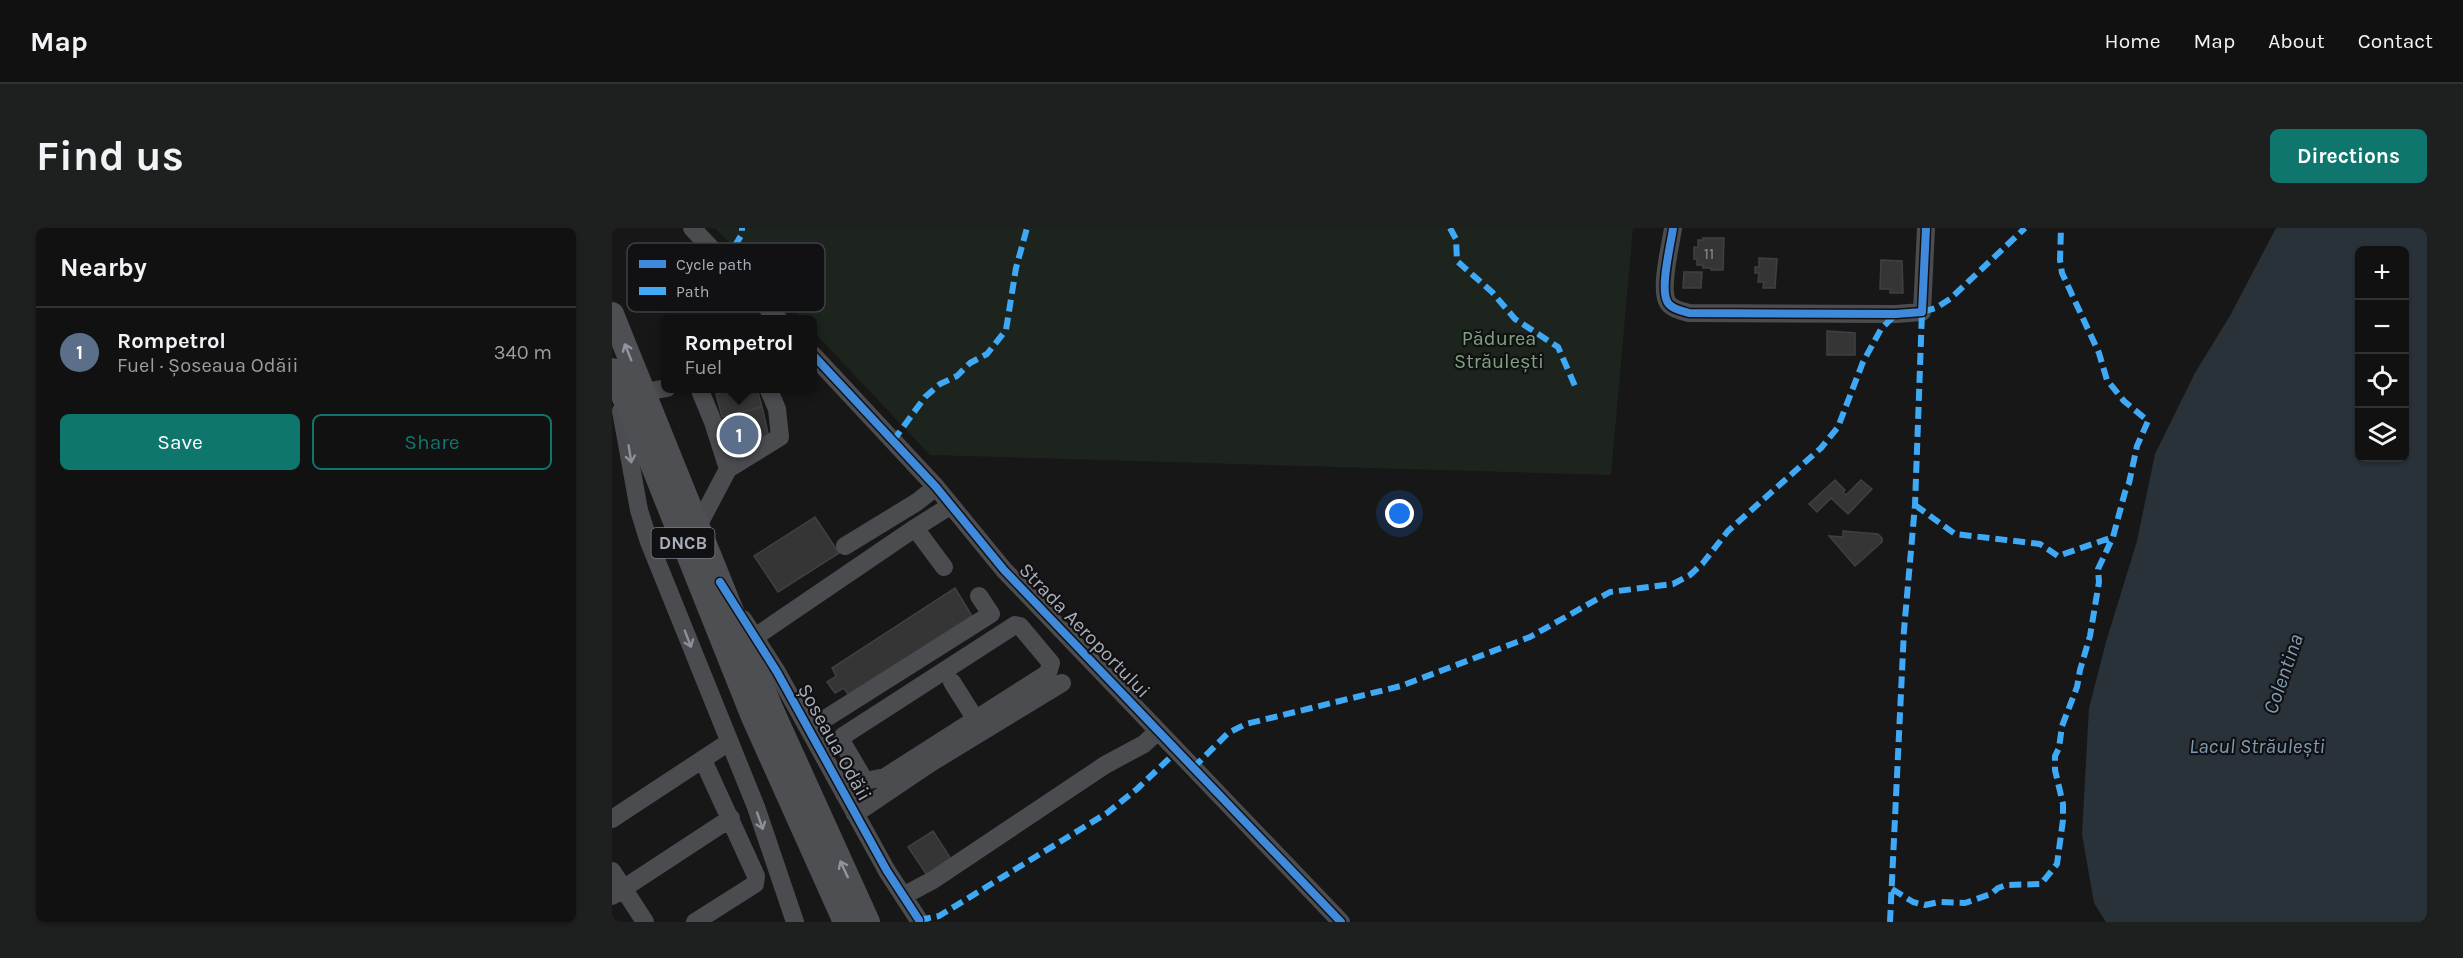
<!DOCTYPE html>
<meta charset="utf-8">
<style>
:root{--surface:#111;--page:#1e1f1f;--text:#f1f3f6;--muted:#9c9d9f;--line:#303131;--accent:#0f766e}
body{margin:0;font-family:Karla,sans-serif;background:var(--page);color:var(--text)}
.controls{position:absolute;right:18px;top:18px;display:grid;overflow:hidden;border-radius:9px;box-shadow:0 2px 4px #0004}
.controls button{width:54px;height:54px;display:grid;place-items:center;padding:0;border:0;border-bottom:2px solid var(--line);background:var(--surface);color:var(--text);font:30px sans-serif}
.you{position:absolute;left:788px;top:286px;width:21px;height:21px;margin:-15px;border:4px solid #fff;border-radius:50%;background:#1a73e8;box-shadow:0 0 0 9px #1a73e833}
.badge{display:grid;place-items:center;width:39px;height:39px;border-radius:50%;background:var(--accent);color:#fff;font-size:20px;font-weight:700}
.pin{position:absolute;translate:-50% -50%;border:3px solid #fff;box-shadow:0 2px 6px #0006}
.popup{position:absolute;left:49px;top:87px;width:156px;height:78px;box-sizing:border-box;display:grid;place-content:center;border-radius:9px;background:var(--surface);filter:drop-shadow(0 2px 4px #0005);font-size:20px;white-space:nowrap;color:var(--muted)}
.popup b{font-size:22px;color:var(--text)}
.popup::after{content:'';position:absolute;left:50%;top:100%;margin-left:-12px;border:12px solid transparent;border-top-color:var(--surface)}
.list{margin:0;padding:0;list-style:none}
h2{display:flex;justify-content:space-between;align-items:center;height:78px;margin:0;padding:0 24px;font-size:26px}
h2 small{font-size:20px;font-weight:400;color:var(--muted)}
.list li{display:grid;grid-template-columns:39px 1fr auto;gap:18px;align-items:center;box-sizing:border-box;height:90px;padding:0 24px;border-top:2px solid var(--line)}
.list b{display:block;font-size:22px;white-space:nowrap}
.list p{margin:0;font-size:20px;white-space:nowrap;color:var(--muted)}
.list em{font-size:20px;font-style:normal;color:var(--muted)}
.actions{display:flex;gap:12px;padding:18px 24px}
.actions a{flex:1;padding:14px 0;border:2px solid var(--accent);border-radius:9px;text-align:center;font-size:21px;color:var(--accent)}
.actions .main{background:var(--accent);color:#fff}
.icon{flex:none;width:33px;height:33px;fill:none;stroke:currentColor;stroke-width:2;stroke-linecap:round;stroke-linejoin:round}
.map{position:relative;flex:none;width:1815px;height:694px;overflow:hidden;border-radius:9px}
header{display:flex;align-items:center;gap:36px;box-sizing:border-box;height:84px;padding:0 30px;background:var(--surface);border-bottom:2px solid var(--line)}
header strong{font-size:28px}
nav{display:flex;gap:33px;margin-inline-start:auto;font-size:21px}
.intro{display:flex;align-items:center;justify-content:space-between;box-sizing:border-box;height:144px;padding:0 36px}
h1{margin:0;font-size:42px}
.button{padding:15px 27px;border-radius:9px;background:var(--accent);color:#fff;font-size:21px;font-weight:700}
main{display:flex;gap:36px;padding:0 36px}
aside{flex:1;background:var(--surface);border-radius:9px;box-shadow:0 2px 4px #0004}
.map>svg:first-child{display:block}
</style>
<header>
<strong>Map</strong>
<nav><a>Home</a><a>Map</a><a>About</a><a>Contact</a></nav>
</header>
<div class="intro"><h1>Find us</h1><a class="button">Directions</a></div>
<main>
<aside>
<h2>Nearby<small></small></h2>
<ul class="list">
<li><span class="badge" style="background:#5c6f8a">1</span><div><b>Rompetrol</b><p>Fuel · Șoseaua Odăii</p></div><em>340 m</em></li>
</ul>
<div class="actions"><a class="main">Save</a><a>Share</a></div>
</aside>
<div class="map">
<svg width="1815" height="694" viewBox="0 0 1815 694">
<rect width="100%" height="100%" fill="#171717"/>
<!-- green -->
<path fill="#1d241e" d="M103 0H1021L999 247 318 227 201 103V92L190 91Z"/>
<!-- water -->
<path fill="#2a3239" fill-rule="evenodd" d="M1664 0H1815V694H1494L1482 675 1470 606 1477 480 1494 414 1525 313 1543 226 1583 145 1619 86ZM1748 22H1792V230H1748Z"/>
<!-- building -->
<path fill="#353536" stroke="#3f4043" stroke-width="1.5" d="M1091 10H1112L1111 42H1099V40H1091V37H1085V31H1082V19L1086 20V12H1092Z
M1147 30 1165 31 1163 60H1151L1152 54H1146L1147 45H1143V39H1147Z
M1269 32 1290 33 1291 65H1278V61H1268Z
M1072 44H1090L1089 60H1071Z
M1215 103 1243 105V127H1215Z
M124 160H145L150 179 110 189 104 166Z
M150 179 158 214 115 225 111 206 125 203 121 186Z
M1223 252 1233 262 1231 264 1234 267 1249 252 1260 261 1236 286 1219 270 1205 284 1197 276Z
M203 289 227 325 166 364 142 328Z
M1231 303 1266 306 1270 310V314L1243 338 1217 308 1231 309Z
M343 360 360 388 237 468 232 460 223 465 215 454 224 448 220 440Z
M321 603 341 634 317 650 296 619Z"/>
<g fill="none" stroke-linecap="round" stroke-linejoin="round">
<!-- minor -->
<path stroke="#4b4c50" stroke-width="18" d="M80 0 167 92
M1061 0C1059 16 1047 62 1056 75 1060 81 1070 83 1077 85L1284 86 1310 84 1314 0
M201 127 324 259 392 342 729 694
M32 164 55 160
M9 183 27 282 37 314 144 579 183 694
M116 241 168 209 165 181 156 160
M86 298 116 241 101 194 87 160
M303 300 338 278
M233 318 305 274 324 259
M131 391 165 444 275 643 308 694
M143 409 303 300 332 339
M340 454 364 492
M197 501 379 386 367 368
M232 566 253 553 273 549 436 445 439 435 408 398 403 397 231 508 230 514 253 553
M243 586 317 536 450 455
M0 591 117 514
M0 643 33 694
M0 668 119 590
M291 668 321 652 493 537 532 516 546 503
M83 694 143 656 144 648 91 532"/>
<!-- major -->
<path stroke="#4d4f52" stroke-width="24" d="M0 86 159 480 256 694
M0 142 32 216 141 489 233 694"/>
<!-- quiet -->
<path stroke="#3fa9f5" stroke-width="6" stroke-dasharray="12 6" stroke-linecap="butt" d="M838 0 844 11 845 33 880 64 903 91 946 119 963 158
M113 34 130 6V0
M281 213 313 169 328 156 345 148 358 135 375 126 394 102 404 40 415 0
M1303 277 1343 306 1428 316 1446 328 1501 309
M581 540 616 505 634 496 789 458 918 409 998 364 1061 356 1078 347 1091 335 1116 303 1209 220 1226 199 1251 134 1269 101 1284 86
M1280 661 1301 674 1313 677 1327 674 1353 675 1379 666 1386 660 1394 657 1429 656 1445 636 1451 592V576L1443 542V528L1447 520 1450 498 1465 459 1468 442 1478 408 1487 354 1486 341 1501 309 1513 264 1517 255 1525 218 1536 193 1512 173 1495 152 1487 125 1450 45 1448 32 1449 0
M307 692 327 688 495 585 525 561 565 523
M1278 694 1292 402 1303 277 1310 84 1324 80 1338 71 1413 0"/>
<!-- cycleway casing -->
<g stroke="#111113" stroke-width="11">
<path id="cycleway" d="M1061 0C1059 16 1047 62 1056 75 1060 81 1070 83 1077 85L1284 86 1310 84 1314 0
M201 127 324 259 392 342 729 694
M108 354 165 444 275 643 307 692"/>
</g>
<!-- cycleway -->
<use href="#cycleway" stroke="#408adc" stroke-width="8"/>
</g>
<!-- one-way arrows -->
<defs><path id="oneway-shaft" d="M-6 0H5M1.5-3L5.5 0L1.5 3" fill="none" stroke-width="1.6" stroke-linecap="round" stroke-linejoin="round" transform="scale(1.5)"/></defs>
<g stroke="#91969e">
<use href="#oneway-shaft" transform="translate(16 124) rotate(-112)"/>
<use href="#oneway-shaft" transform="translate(232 641) rotate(-115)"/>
</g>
<g stroke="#8c9099">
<use href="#oneway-shaft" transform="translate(18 226) rotate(81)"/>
<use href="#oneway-shaft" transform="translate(76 411) rotate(69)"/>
<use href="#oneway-shaft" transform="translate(148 593) rotate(71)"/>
</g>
<g text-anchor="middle" stroke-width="4.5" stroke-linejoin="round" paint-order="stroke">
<!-- number labels -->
<g font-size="16" fill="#8b8f98">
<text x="1097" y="31">11</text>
</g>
<!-- shield labels -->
<rect fill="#111113" stroke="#7b7e86" stroke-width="1.5" x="39.5" y="300" width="63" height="30" rx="4.5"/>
<g font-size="18" font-weight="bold" fill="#a8adb8">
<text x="71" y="321">DNCB</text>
</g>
<!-- park labels -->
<g font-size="20" fill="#7fa381" stroke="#111113">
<text x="887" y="117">Pădurea<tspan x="887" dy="23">Străulești</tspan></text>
</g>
<!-- street labels -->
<g font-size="20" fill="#a8adb8" stroke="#111113">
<text transform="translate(473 402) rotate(46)" y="7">Strada Aeroportului</text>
<text transform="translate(223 514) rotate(61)" y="7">Șoseaua Odăii</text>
</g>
<!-- water labels -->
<g font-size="21" font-style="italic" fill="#7f9bb3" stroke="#111113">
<text transform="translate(1671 446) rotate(-71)" y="7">Colentina</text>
<text x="1645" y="525">Lacul Străulești</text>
</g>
</g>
<!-- legend -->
<rect x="15" y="15" width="198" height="69" rx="9" fill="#111113" stroke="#3e4045" stroke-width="1.5"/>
<rect x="27" y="32" width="27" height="8" fill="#408adc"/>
<rect x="27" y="59" width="27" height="8" fill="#3fa9f5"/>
<g font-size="16" fill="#a8adb8">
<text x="64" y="42">Cycle path</text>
<text x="64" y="69">Path</text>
</g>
</svg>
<div class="controls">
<button>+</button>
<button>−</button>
<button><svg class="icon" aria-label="locate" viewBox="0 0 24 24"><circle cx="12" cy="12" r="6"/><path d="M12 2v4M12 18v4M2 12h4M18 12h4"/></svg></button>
<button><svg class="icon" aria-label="layers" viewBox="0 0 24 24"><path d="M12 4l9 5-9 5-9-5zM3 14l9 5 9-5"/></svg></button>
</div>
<div class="you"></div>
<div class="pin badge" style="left:127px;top:207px;background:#5c6f8a">1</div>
<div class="popup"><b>Rompetrol</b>Fuel</div>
</div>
</main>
